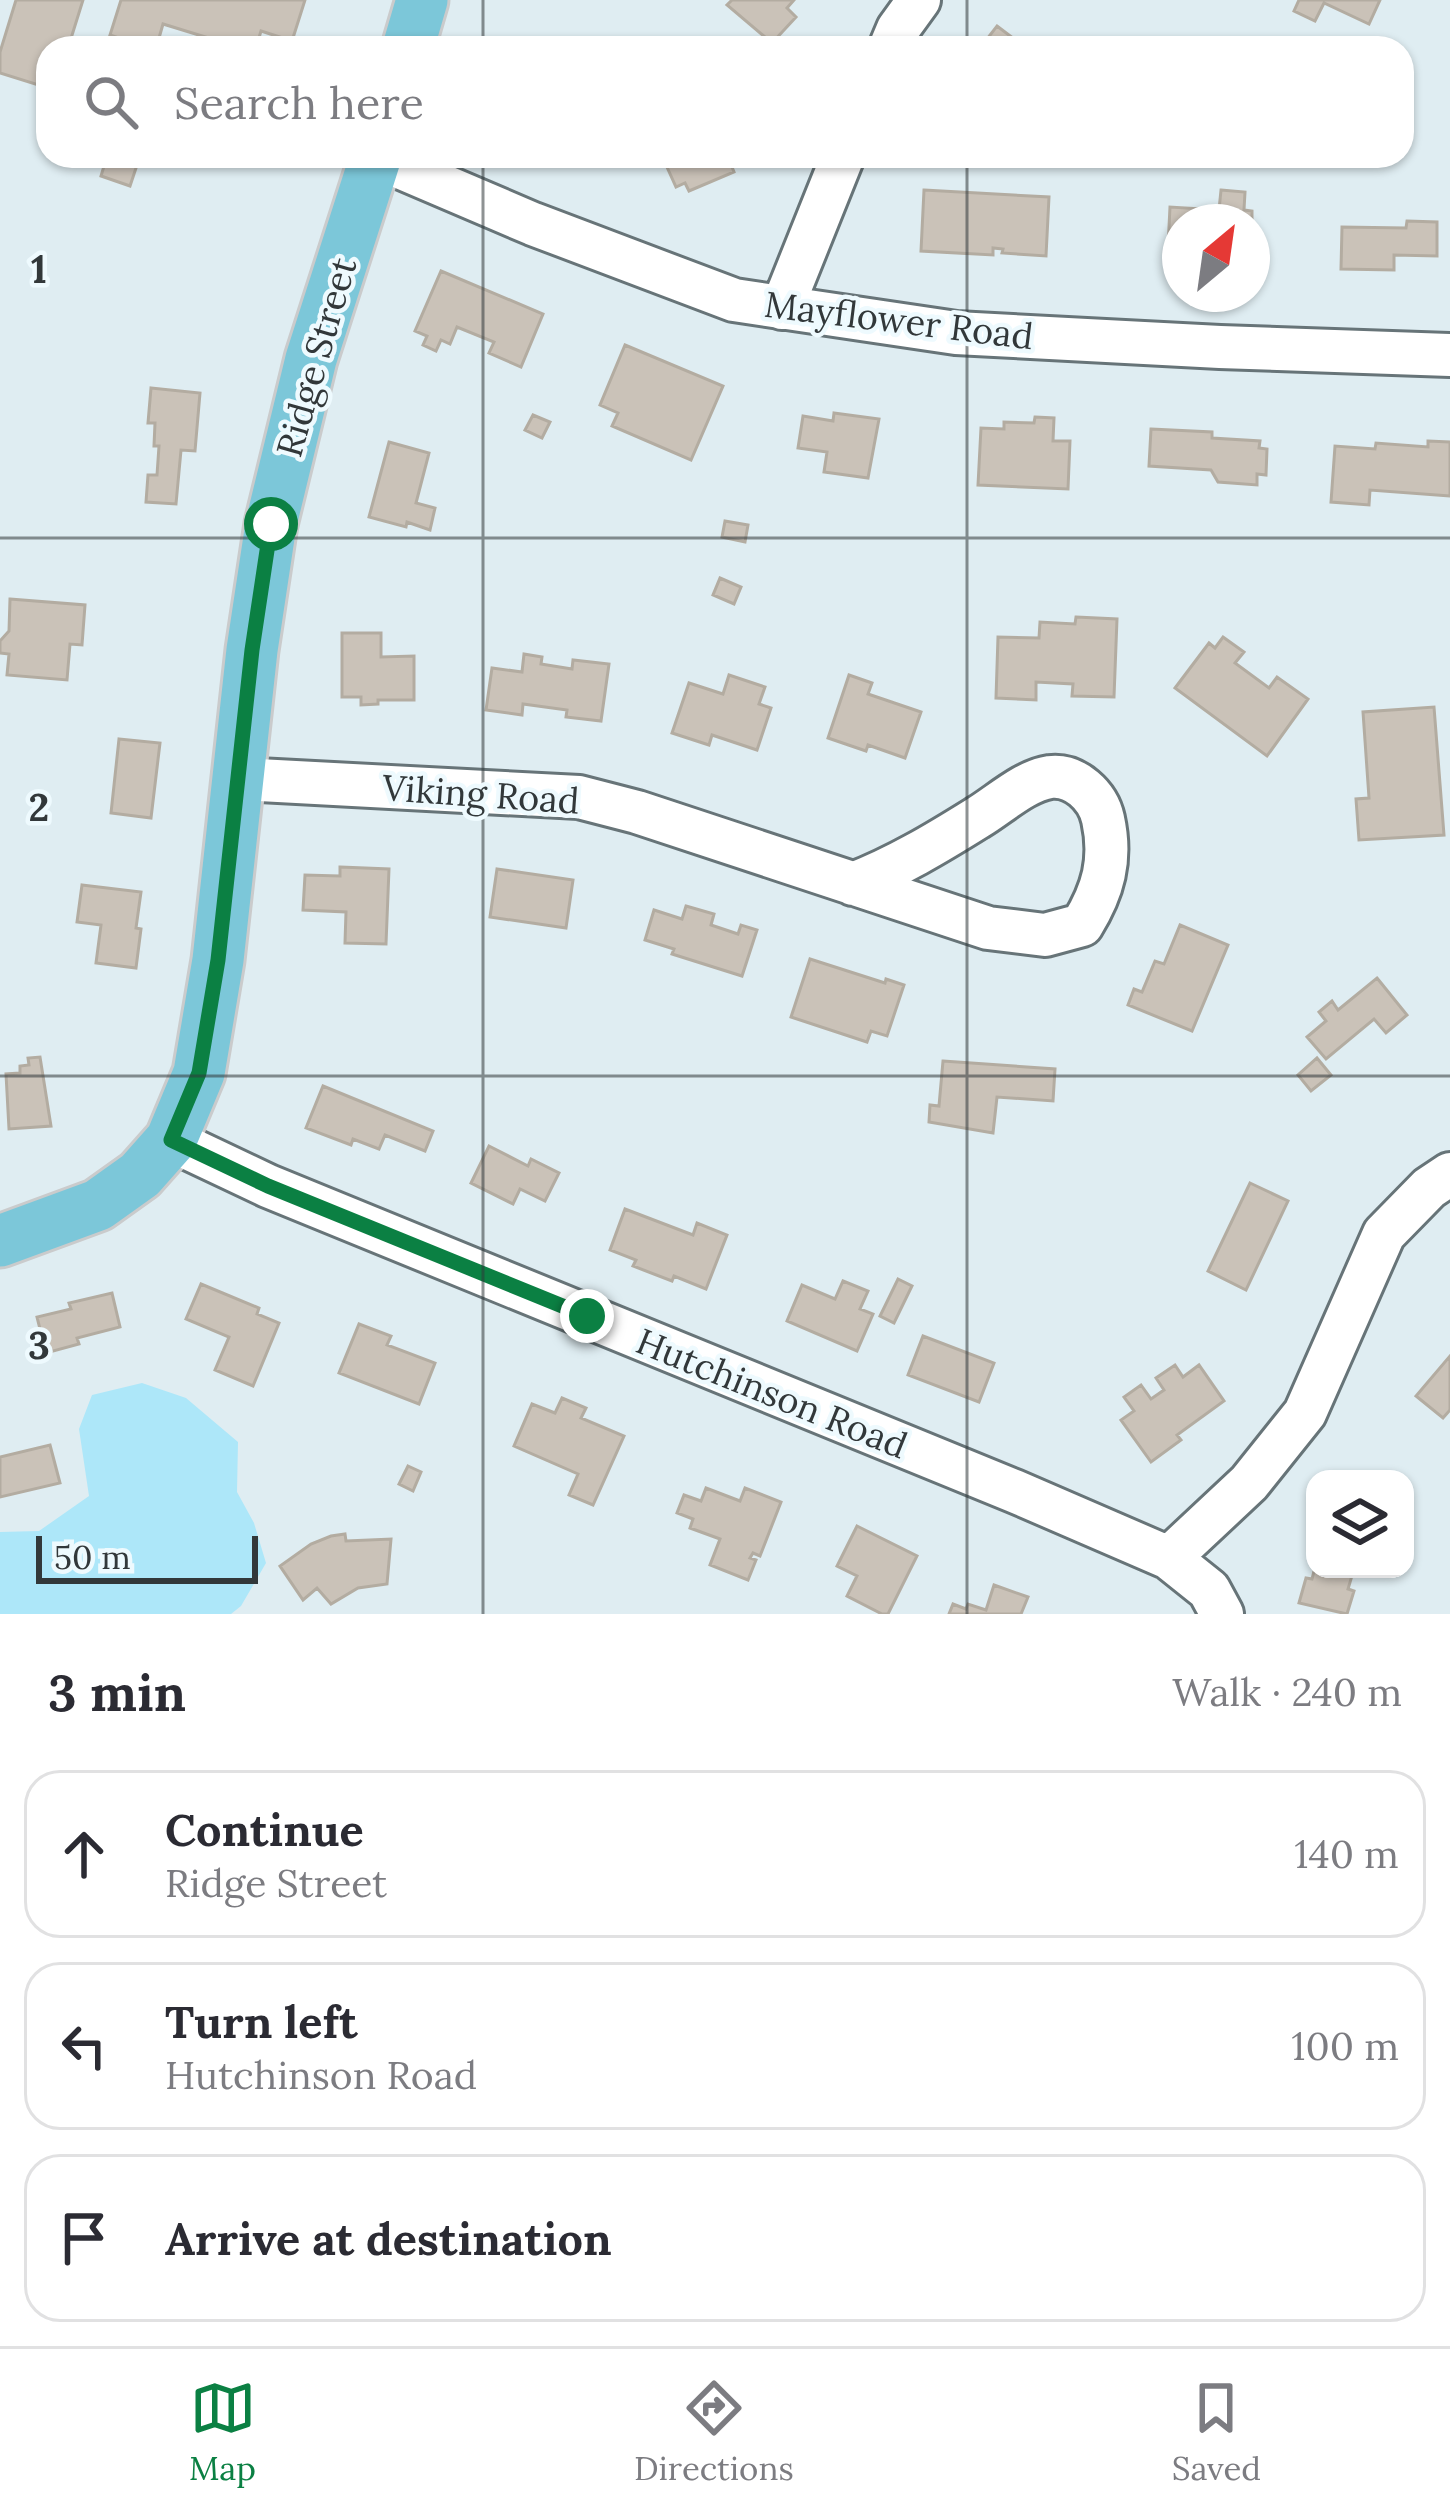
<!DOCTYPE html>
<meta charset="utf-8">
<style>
:root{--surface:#fff;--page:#f2f2f3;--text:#2b2b33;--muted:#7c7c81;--line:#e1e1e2;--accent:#0b8043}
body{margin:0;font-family:Lora,serif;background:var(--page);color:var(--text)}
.controls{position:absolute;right:36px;bottom:36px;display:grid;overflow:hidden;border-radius:24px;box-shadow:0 3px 9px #0004}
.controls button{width:108px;height:108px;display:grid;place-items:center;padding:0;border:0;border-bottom:3px solid var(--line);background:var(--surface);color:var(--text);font:60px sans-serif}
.compass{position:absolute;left:1162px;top:204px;width:108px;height:108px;border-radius:50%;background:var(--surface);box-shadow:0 3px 9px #0004;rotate:29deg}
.scale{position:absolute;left:36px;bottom:30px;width:222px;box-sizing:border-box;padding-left:12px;border:6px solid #32383a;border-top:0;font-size:33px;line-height:42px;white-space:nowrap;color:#32383a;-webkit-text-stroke:9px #eefafe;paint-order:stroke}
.stop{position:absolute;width:36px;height:36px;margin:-27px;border:9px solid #0b8043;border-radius:50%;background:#fff}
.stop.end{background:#0b8043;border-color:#fff;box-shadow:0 3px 12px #0008}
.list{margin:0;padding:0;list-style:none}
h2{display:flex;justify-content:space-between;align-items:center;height:156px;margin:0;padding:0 48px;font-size:51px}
h2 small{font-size:39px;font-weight:400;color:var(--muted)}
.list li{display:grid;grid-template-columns:78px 1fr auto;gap:36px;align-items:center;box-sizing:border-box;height:168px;margin:0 24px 24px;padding:0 24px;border:3px solid var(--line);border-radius:36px}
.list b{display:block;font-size:45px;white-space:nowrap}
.list p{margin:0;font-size:39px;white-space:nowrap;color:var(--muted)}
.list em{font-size:39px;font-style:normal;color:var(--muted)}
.icon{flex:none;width:66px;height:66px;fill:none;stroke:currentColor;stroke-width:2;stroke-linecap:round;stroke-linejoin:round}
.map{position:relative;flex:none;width:1450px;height:1614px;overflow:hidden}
.search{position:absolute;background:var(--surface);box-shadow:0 3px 9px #0004;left:36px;right:36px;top:36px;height:132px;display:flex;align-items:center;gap:30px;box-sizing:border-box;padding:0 42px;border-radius:36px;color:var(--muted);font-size:45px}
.sheet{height:732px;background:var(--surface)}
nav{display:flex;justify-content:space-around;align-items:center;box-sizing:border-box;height:168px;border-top:3px solid var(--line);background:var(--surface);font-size:33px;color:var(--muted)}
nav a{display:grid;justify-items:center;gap:6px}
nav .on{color:var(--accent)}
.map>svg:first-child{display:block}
</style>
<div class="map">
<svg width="1450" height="1614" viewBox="0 0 1450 1614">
<rect width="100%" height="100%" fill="#dfedf2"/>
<!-- green -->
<path fill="#ade7f9" d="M142 1383 186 1398 238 1442 237 1492 254 1523 266 1563 241 1606 231 1614H0V1532L39 1531 89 1496 79 1429 92 1395Z"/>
<!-- building -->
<path fill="#cac2b8" stroke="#b3aca1" stroke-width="3" d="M16 0H83L68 48H48V88L0 73V52Z
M121 0H305L292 41 261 31 256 48H241L163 24 157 45 162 48H128L130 42 110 35Z
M732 0H794L787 8 796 17 772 43 727 5Z
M1299 0H1380L1369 24 1324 3 1315 21 1294 11Z
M997 26 1026 48H980Z
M107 156H140L130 186 101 176Z
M662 156H758L732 167 734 172 689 191 685 183 676 187Z
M924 190 1049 197 1046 256 1002 253 1003 249 993 248V255L921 251Z
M1221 190 1245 192 1244 210 1252 211V222H1180V248L1168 247 1170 207 1219 210Z
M1407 221 1437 222V256L1394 255V270L1341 269 1342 227 1406 228Z
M441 271 543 314 521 367 489 353 494 342 457 327 450 344 441 340 436 351 423 345 427 336 415 331Z
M625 345 723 386 691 460 612 426 618 413 600 405Z
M151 388 200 393 195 451 181 450 176 504 146 502 148 475H157L159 446H154L155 423H148Z
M834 413 879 419 868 478 824 472 827 452 798 448 803 416 833 421Z
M533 415 550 422 542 438 525 430Z
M1035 417 1054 418 1053 441H1070L1068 489 978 485 981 428 1004 429V422L1034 423Z
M1151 429 1212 432V438L1260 441 1259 448 1267 449 1266 475 1257 474V485L1218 482 1211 470 1149 466Z
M1428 441 1450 442V496L1370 490 1369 505 1331 502 1335 446 1375 449 1376 443 1428 447Z
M389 442 429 453 416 503 435 508 430 530 407 522 406 527 369 517Z
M725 521 748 525 745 542 722 537Z
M720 578 741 587 734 604 713 595Z
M10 599 85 605 82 645 70 644 67 680 7 675 9 654 0 653V641L9 631Z
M1076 617 1117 619 1114 697 1072 696 1073 684 1036 682V700L996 698 998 637 1039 638 1040 622 1075 624Z
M342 633H381V657L414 656V700H378V704L361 705V697H342Z
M1223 637 1244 652 1235 663 1269 688 1277 677 1308 699 1267 756 1175 688 1209 643 1215 648Z
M524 654 542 657 541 664 572 669 573 660 609 664 601 721 566 717 567 710 523 704 522 715 486 710 492 668 522 672Z
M729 675 765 687 759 704 771 708 757 750 712 735 709 745 672 733 689 683 723 694Z
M849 675 872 683 868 694 921 712 905 758 868 745 866 751 828 738Z
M1434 707 1444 835 1359 840 1356 799 1369 798 1363 712Z
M119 739 160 743 151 818 111 813Z
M340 867 389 869 386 944 345 943 346 912 303 910 305 875 340 876Z
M497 869 573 880 566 928 490 917Z
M82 885 141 892 136 928 141 929 136 968 96 963 101 925 77 922Z
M686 906 714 914 711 925 738 934 741 925 757 930 742 976 672 954 674 949 645 940 654 910 682 919Z
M1180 925 1228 945 1192 1031 1128 1005 1134 989 1142 992 1155 961 1164 964Z
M810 959 885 983 886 979 904 985 887 1036 871 1031 867 1042 791 1017Z
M1377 978 1407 1015 1386 1033 1374 1019 1326 1059 1307 1037 1326 1021 1319 1012 1332 1001 1338 1010Z
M40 1057 51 1126 9 1129 6 1074 20 1073V1066L29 1065 28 1058Z
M1317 1058 1331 1075 1311 1091 1298 1075Z
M943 1061 1055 1069 1053 1101 997 1097 993 1133 929 1122 930 1105 939 1106Z
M323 1086 433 1131 425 1151 385 1135 379 1149 353 1139 351 1145 306 1128Z
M489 1146 528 1166 531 1159 559 1173 545 1201 520 1189 513 1204 471 1183Z
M1250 1183 1288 1201 1246 1290 1208 1271Z
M625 1209 693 1235 697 1223 727 1235 706 1289 674 1276 672 1281 633 1266 636 1260 610 1250Z
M898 1279 912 1286 894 1323 880 1316Z
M843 1281 868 1291 860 1309 873 1314 857 1351 787 1321 802 1285 835 1299Z
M201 1284 259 1308 257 1314 279 1323 253 1386 215 1370 229 1337 186 1319Z
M112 1293 120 1327 77 1338 79 1344 46 1353 37 1317 71 1309 69 1303Z
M359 1324 391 1336 387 1345 435 1363 419 1404 339 1373Z
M923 1336 994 1363 979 1402 908 1375Z
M1450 1356V1410L1443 1418 1416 1396Z
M1175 1365 1183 1377 1199 1365 1224 1401 1177 1435 1181 1440 1151 1462 1121 1420 1134 1411 1124 1397 1141 1385 1151 1399 1164 1390 1156 1378Z
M562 1398 586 1408 581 1418 624 1436 593 1505 569 1495 578 1474 514 1446 532 1404 555 1413Z
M50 1445 60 1483 0 1497V1457Z
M408 1466 421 1472 413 1491 399 1484Z
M706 1488 740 1501 745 1488 781 1502 760 1556 753 1553 750 1558 756 1560 748 1580 710 1565 720 1539 690 1528 693 1519 677 1513 684 1495 701 1501Z
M857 1526 917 1556 888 1614H882L847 1596 857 1576 837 1566Z
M345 1534 346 1541 391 1539 387 1584 358 1588 331 1604 317 1588 303 1600 280 1566 311 1544 331 1536Z
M1315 1567 1354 1569 1348 1589 1354 1591 1347 1614 1299 1603 1306 1578 1312 1579Z
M994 1585 1028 1597 1021 1614H949L953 1604 966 1609 968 1604 986 1610Z"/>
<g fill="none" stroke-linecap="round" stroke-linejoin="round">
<!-- minor casing -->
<g stroke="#677478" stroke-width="48">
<path id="minor" d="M890 48 898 29 919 0
M376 157 533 224 734 300 956 333 1220 347 1450 355
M782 308 843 156
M239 779 579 797 637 812 988 928 1045 935 1082 925C1103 891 1112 860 1103 819 1098 796 1075 774 1050 777 1024 781 999 805 977 818 937 843 897 867 853 884
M171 1140 268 1186 1014 1491 1169 1558 1209 1590 1222 1614
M1169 1558 1249 1483 1305 1413 1384 1234 1429 1188 1450 1174"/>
</g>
<!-- major casing -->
<g stroke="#cacbcc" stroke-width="57">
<path id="major" d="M408 48 422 0
M0 1241 98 1205 140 1175 171 1140 199 1073 218 960 252 650 271 524 311 359 376 156"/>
</g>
<!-- minor -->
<use href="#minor" stroke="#fff" stroke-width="42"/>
<!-- major -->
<use href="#major" stroke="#7cc7d9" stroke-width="51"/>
</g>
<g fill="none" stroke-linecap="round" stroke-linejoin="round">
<!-- route -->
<path stroke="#0b8043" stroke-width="15" d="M271 524 252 650 218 960 199 1073 171 1140 268 1186 587 1316"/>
</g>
<!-- grid -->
<path fill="none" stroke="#32383a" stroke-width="3" stroke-opacity="0.55" d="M483 0V48M967 0V48M483 156V1614M967 156V1614M0 538H1450M0 1076H1450"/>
<g text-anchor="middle" stroke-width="9" stroke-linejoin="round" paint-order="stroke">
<!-- street labels -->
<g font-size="36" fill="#32383a" stroke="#eefafe">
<text transform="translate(899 320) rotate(7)" y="13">Mayflower Road</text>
<text transform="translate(316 357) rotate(-74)" y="13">Ridge Street</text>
<text transform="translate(481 794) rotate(4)" y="13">Viking Road</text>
<text transform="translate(772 1393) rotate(22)" y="13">Hutchinson Road</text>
</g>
</g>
<g font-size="39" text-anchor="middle" font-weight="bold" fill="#32383a" stroke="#eefafe" stroke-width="9" stroke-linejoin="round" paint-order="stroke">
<text x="39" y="283">1</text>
<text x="39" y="821">2</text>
<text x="39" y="1359">3</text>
</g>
</svg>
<div class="controls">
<button><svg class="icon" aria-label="layers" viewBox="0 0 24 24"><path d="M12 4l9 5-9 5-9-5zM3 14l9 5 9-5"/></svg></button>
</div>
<svg class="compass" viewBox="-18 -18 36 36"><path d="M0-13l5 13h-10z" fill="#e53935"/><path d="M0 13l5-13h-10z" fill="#7c7c81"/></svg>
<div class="scale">50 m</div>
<div class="stop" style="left:271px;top:524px"></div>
<div class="stop end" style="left:587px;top:1316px"></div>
<div class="search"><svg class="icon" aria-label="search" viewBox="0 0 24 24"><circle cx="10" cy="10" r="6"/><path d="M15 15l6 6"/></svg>Search here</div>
</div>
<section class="sheet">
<h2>3 min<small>Walk · 240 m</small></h2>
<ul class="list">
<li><svg class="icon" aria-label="ahead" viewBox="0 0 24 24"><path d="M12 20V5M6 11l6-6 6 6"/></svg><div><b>Continue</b><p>Ridge Street</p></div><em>140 m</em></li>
<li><svg class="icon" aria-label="left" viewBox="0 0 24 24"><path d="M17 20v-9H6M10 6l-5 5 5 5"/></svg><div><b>Turn left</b><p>Hutchinson Road</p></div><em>100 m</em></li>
<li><svg class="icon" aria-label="arrive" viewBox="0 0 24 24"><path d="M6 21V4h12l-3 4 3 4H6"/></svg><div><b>Arrive at destination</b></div></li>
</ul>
</section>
<nav>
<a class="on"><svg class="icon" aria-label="map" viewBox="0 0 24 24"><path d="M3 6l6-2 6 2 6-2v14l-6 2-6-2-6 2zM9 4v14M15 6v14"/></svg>Map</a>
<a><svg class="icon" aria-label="directions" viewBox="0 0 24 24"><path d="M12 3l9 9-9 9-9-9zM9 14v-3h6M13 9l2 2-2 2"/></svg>Directions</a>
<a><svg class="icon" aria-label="saved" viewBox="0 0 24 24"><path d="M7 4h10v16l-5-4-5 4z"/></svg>Saved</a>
</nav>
